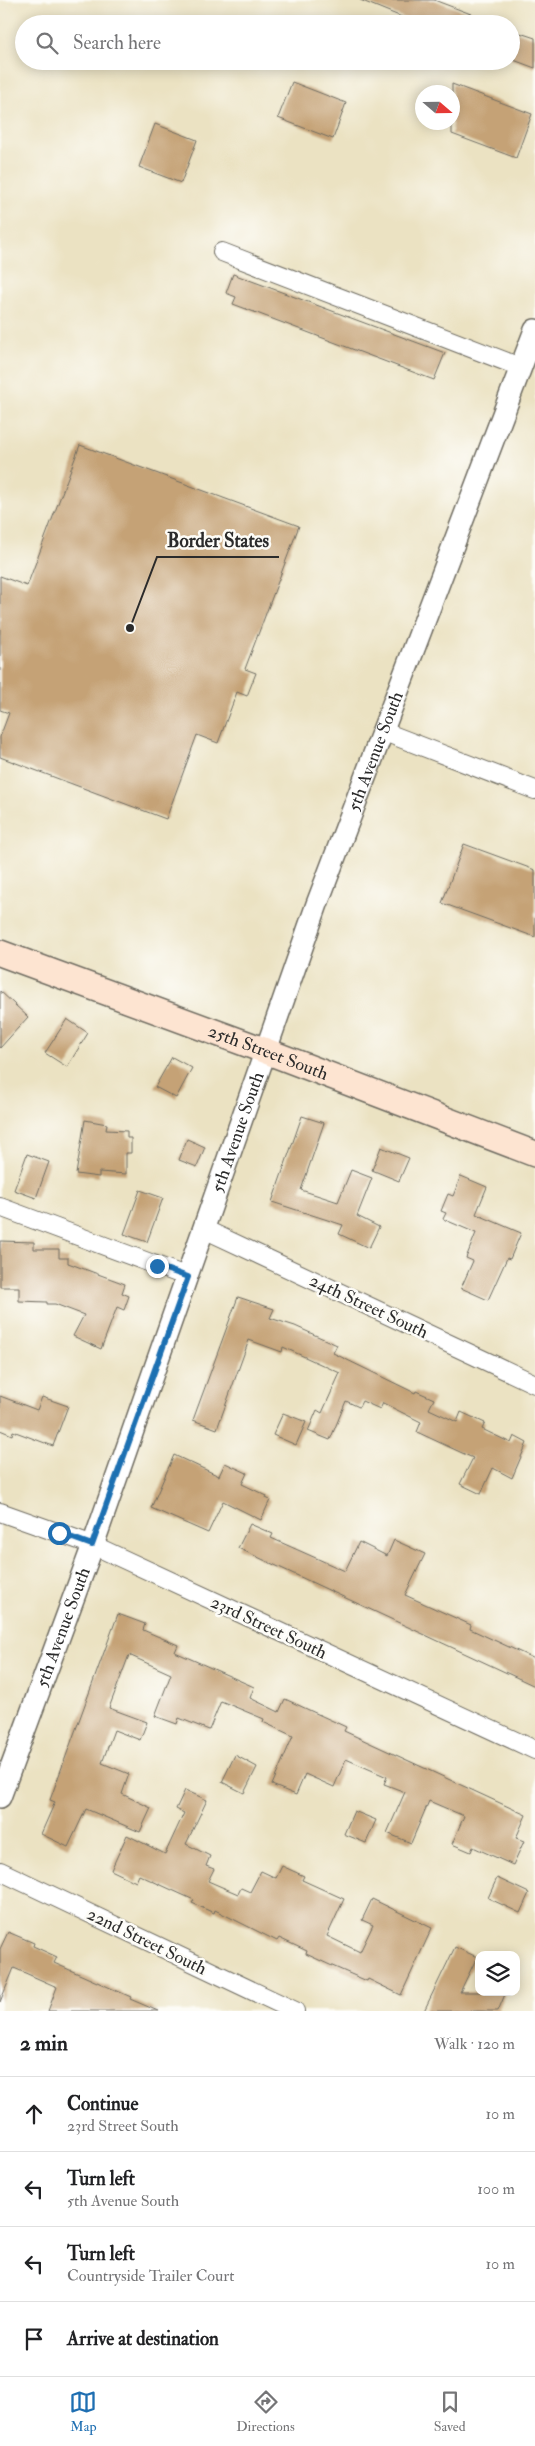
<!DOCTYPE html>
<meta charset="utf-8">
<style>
:root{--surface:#fff;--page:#f6f6f6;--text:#202124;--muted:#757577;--line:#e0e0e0;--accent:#1f6fb2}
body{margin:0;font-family:"IM FELL Double Pica",serif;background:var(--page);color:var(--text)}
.controls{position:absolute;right:15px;bottom:15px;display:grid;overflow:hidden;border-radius:10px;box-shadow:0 2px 12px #0003}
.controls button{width:45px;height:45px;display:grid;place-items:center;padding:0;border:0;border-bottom:1px solid var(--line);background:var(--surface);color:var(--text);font:25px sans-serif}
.compass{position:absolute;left:415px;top:85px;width:45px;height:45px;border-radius:50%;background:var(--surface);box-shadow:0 2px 12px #0003;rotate:110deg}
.stop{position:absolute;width:15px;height:15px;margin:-11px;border:4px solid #1f6fb2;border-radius:50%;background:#fff}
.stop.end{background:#1f6fb2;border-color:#fff;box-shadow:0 1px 5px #0008}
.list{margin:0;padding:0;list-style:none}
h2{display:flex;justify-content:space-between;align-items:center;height:65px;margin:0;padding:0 20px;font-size:21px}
h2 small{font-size:16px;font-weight:400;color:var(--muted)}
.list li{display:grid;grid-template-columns:32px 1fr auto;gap:15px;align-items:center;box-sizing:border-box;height:75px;padding:0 20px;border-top:1px solid var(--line)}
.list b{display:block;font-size:19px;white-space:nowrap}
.list p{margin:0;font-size:16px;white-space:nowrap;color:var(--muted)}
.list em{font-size:16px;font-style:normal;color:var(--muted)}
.icon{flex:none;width:28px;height:28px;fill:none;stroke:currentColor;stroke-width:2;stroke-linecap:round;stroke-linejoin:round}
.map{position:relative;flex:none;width:535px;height:2011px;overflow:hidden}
.search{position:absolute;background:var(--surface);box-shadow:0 2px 12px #0003;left:15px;right:15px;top:15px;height:55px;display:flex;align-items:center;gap:12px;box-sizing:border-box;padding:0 18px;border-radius:28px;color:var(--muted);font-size:19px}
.sheet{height:365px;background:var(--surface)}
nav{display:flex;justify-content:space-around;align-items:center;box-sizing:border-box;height:70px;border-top:1px solid var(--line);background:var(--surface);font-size:14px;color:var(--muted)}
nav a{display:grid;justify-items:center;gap:2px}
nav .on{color:var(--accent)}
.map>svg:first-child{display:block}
</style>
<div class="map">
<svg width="535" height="2011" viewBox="0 0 535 2011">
<rect width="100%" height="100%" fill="#fdfcf7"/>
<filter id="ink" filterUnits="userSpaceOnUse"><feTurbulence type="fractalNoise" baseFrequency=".02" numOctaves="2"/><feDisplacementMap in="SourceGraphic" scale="10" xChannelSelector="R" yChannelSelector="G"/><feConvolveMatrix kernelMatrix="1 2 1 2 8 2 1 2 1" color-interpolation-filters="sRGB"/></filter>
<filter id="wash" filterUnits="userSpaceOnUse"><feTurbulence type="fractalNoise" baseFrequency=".0096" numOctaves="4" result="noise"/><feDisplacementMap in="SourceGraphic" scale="20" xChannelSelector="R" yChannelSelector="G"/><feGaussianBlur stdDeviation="1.12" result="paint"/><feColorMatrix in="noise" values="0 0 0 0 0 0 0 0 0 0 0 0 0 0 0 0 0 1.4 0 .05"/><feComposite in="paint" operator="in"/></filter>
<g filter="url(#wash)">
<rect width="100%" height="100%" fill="#ebe2c2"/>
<g id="blocks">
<!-- building -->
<path fill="#c5a276" d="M360 0H434L492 22 419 24Z
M511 30 535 38V68L511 59Z
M292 82 346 103 333 139 278 118Z
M452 84 532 114 516 158 452 134Z
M155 124 197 140 181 183 139 167Z
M233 274 445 353 434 380 233 304 236 297 226 293Z
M80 445 299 526 245 669 256 673 247 696 237 692 218 743 197 735 166 819 0 757V737L9 713 0 710V576L27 586Z
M464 844 535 870V937L442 903Z
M0 991 28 1017 0 1048Z
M67 1019 88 1033 67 1067 45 1053Z
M172 1057 192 1068 176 1098 155 1087Z
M302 1116 324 1123 301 1190 338 1202 351 1170 372 1178 357 1216 379 1227 369 1248 339 1234 343 1225 272 1202Z
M85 1120 107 1124 106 1130 127 1131V1138H131V1153H126V1174L99 1172V1177L76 1174Z
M187 1139 205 1147 197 1167 179 1160Z
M381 1147 409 1158 399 1181 372 1170Z
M27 1154 49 1162 36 1198 14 1190Z
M461 1176 487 1187 476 1214 521 1233 510 1259 507 1258 488 1300 461 1288 473 1261 466 1258 476 1233 443 1219 446 1213 441 1211 448 1194 453 1196Z
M140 1190 163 1198 147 1242 124 1234Z
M0 1241 34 1242V1249H59V1258H68V1263L125 1284 122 1293 129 1296 124 1310 117 1307 101 1349 73 1336 84 1315 55 1304H47V1302L19 1301V1287H0Z
M238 1297 274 1309 270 1318 295 1326 337 1345 333 1353 415 1393 416 1391 434 1399 429 1409 457 1422 461 1412 485 1423 482 1429 511 1443 514 1436 527 1443 512 1478 493 1468 481 1494 460 1484 473 1458 417 1432 421 1422 383 1403 380 1409 362 1401 359 1407 346 1401 330 1440 308 1431 317 1410 322 1413 340 1373 283 1347 282 1352 249 1340 217 1429 193 1420Z
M0 1396 37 1410 42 1397 68 1406 53 1446 13 1431 12 1435 0 1430Z
M283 1413 306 1422 296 1445 273 1435Z
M174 1455 219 1476 225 1463 247 1473 242 1484 267 1496 266 1498 270 1500 261 1520 223 1501 208 1533 151 1508Z
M250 1524 273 1534 271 1538 345 1571 359 1542 387 1556 394 1540 425 1554 405 1595 471 1625 470 1629 535 1659V1686L238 1548Z
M118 1614 145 1624 143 1630 178 1645 175 1652 254 1687 250 1698 279 1712 285 1699 346 1727 344 1731 526 1815 516 1838 524 1841 513 1865 473 1847 471 1852 452 1844 464 1816 429 1801 411 1843 387 1833 405 1792 384 1784 387 1777 346 1759 334 1787 305 1774 296 1795 272 1785 293 1736 263 1722 264 1719 221 1701 209 1730 179 1718 177 1724 155 1716 171 1674 129 1655 109 1708 147 1722 140 1740 114 1730 102 1763 129 1774 122 1794 151 1808 140 1832 86 1809 68 1847 41 1834 55 1802 50 1800Z
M235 1755 257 1767 244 1793 222 1782Z
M185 1790 207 1800 186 1844 210 1856 206 1866 214 1869 208 1881 238 1894 241 1888 250 1892 261 1871 276 1878 282 1866 304 1876 302 1880 344 1899 327 1936 360 1952 373 1925 362 1920 372 1899 432 1928 401 1995 368 1979 367 1981 330 1965 306 1954 307 1951 279 1938 277 1941 215 1910 214 1913 192 1903 194 1900 139 1875 136 1882 111 1870 127 1835 165 1854 184 1813 176 1809Z
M354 1811 376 1820 366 1843 344 1834Z
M497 1878 529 1893 520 1913 488 1898Z
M8 1932 34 1943 33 1946 57 1957 54 1963 131 1997 130 1999 158 2011H48L57 1987 14 1968 0 2002V1949Z
M455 1947 477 1957 460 1992H506L498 2011H424Z"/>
</g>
</g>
<g filter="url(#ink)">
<use href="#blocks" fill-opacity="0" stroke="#6e6b60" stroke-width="1"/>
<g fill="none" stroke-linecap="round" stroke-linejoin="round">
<!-- minor casing -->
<g stroke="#6e6b60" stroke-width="20">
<path id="minor" d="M222 252 520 367
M382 731 535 790
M0 1207 188 1277
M204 1229 535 1384
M0 1512 93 1545 535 1750
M0 1871 295 2011"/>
</g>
<!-- tertiary casing -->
<g stroke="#6e6b60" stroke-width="24">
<g id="tertiary">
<path id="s1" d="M0 1797 93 1545 317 904 535 330"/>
</g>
</g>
<!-- secondary casing -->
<g stroke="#6e6b60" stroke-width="28">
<g id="secondary">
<path id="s2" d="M0 953 266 1051 535 1154"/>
</g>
</g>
<!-- minor -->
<use href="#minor" stroke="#fff" stroke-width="18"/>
<!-- tertiary -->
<use href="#tertiary" stroke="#fff" stroke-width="21"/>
<!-- secondary -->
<use href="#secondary" stroke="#fde4d1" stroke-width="25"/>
</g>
</g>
<g fill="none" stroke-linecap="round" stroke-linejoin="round" filter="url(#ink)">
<!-- route -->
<path stroke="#1f6fb2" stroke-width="6" d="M59 1533 92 1545 188 1277 157 1266"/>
</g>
<g text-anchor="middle" stroke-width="5" stroke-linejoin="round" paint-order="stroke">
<!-- street labels -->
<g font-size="18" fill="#2b2b2b" stroke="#fdfcf7">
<text dy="6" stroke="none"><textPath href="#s1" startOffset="1111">5th Avenue South</textPath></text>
<text dy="6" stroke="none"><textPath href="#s2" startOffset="286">25th Street South</textPath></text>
<text dy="6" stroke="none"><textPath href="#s1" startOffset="706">5th Avenue South</textPath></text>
<text transform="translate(369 1306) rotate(25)" y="6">24th Street South</text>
<text dy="6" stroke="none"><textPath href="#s1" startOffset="181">5th Avenue South</textPath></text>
<text transform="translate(269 1627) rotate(25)" y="6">23rd Street South</text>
<text transform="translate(147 1941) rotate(26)" y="6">22nd Street South</text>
</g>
</g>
<!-- callouts -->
<path fill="none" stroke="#2b2b2b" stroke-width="2" d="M130 628L157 557H279"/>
<circle fill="#2b2b2b" stroke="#fdfcf7" stroke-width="2" cx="130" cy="628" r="5"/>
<g font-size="19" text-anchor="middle" font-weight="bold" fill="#2b2b2b" stroke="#fdfcf7" stroke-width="5" stroke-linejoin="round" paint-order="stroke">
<text x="218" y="547">Border States</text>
</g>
</svg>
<div class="controls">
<button><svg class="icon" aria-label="layers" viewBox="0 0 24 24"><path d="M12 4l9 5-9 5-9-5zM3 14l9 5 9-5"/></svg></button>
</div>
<svg class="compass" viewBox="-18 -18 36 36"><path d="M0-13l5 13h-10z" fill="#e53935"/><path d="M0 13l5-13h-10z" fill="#757577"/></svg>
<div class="stop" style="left:59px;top:1533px"></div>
<div class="stop end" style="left:157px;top:1266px"></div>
<div class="search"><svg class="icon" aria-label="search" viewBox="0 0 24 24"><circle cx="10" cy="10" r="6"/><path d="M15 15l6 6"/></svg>Search here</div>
</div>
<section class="sheet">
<h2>2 min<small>Walk · 120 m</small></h2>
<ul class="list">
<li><svg class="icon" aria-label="ahead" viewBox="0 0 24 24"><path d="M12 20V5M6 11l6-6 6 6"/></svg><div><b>Continue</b><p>23rd Street South</p></div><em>10 m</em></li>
<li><svg class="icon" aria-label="left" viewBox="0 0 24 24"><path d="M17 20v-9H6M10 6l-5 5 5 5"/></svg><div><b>Turn left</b><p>5th Avenue South</p></div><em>100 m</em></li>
<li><svg class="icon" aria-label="left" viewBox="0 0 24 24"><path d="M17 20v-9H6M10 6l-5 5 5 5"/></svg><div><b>Turn left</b><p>Countryside Trailer Court</p></div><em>10 m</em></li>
<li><svg class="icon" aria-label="arrive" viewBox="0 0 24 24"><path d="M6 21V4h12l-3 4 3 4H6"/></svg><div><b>Arrive at destination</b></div></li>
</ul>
</section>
<nav>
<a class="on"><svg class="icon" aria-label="map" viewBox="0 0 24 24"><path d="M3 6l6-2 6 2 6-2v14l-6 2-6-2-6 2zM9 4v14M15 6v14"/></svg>Map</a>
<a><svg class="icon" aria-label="directions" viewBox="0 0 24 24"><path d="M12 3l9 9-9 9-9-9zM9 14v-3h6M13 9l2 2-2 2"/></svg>Directions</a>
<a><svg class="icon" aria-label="saved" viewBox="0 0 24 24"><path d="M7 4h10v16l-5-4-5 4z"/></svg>Saved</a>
</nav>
